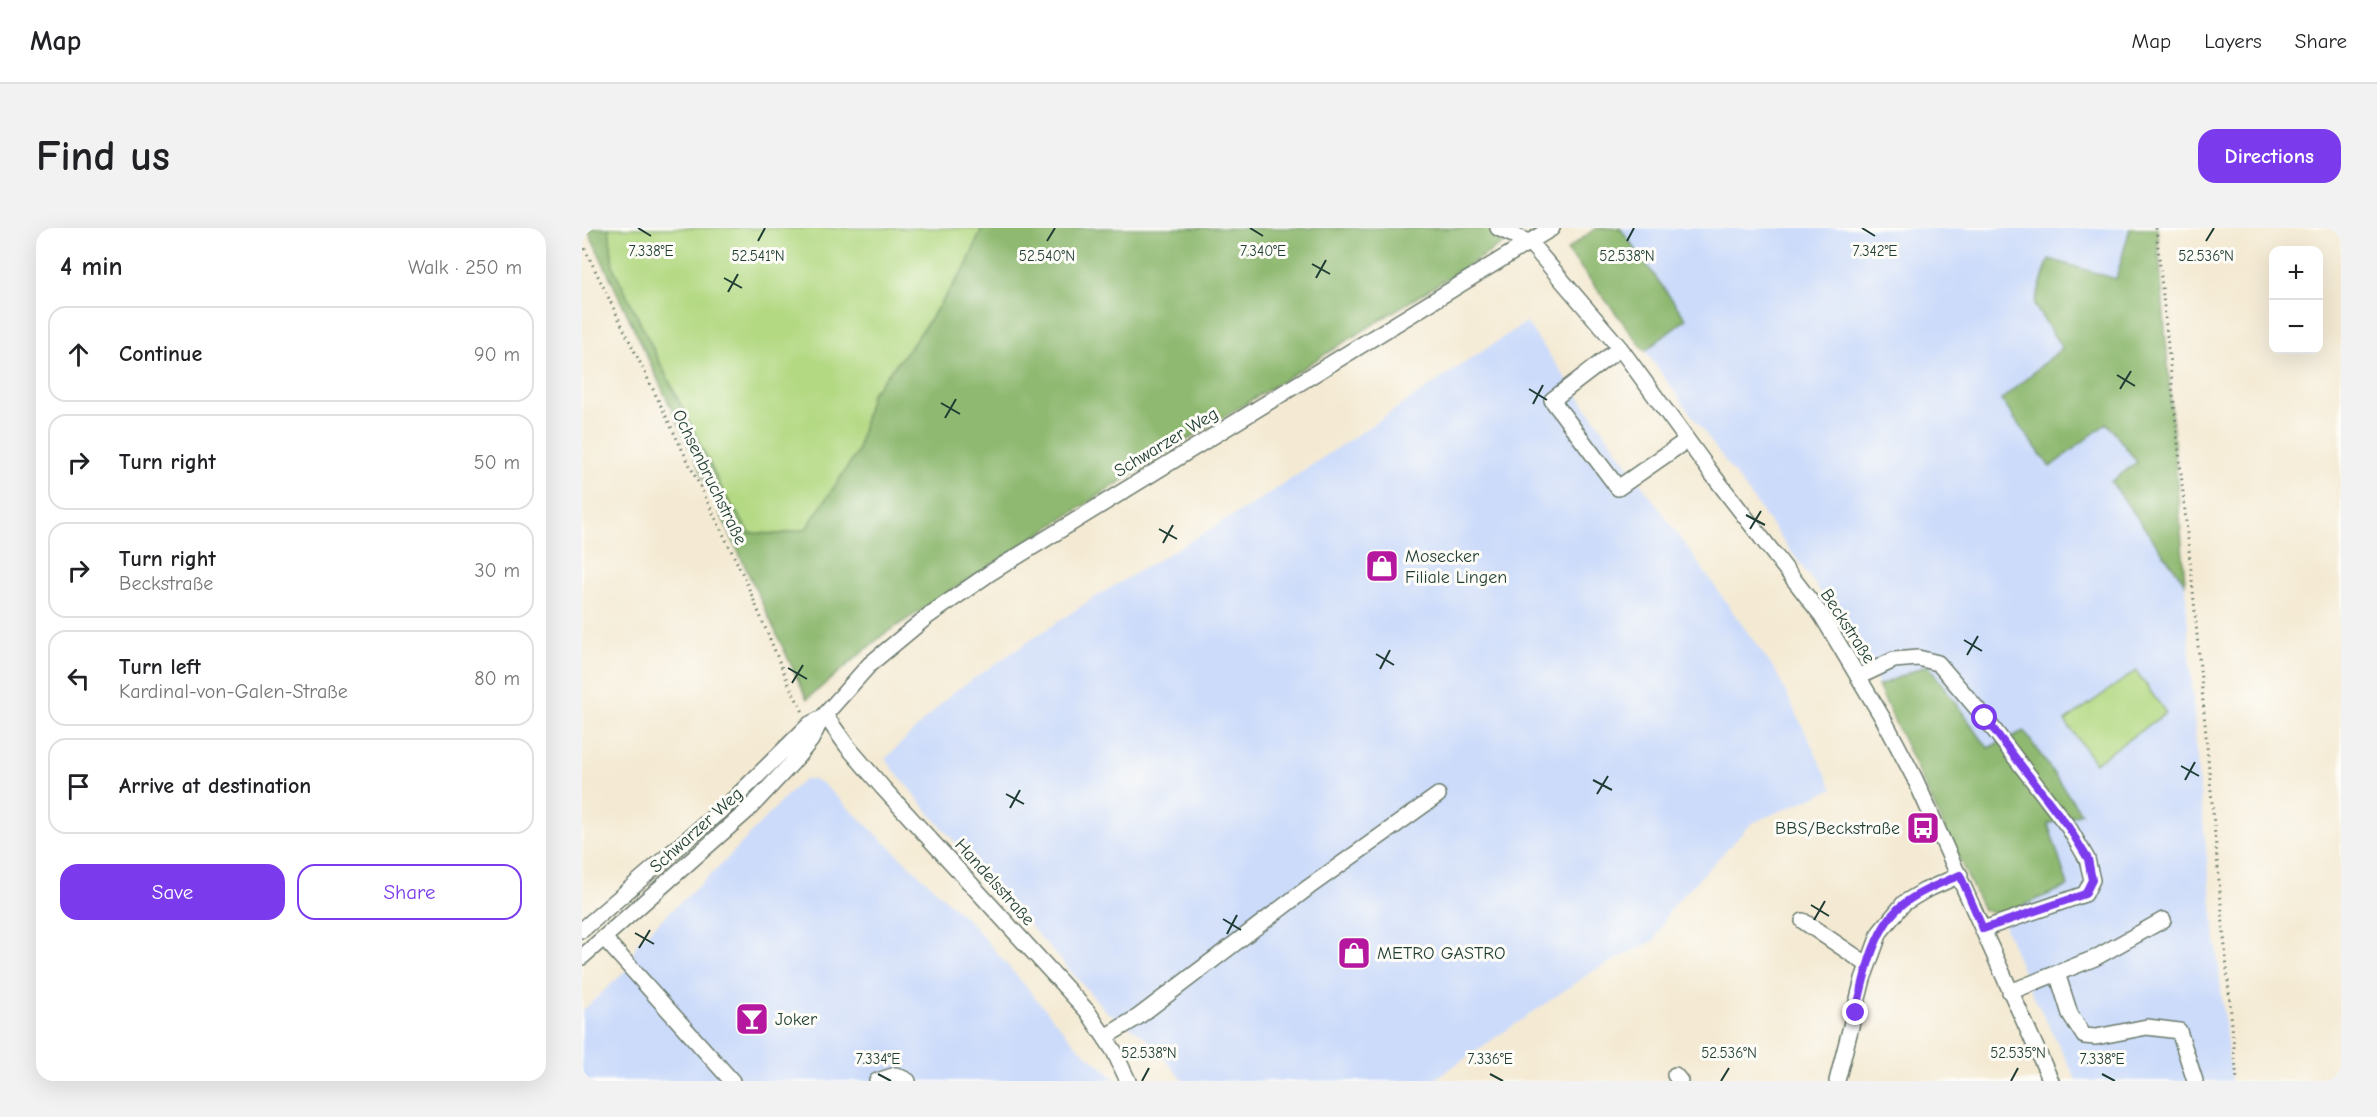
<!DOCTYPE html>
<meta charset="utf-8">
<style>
:root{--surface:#fff;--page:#f2f2f2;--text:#202124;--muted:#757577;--line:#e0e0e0;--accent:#7c3aed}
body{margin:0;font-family:"Comic Neue",sans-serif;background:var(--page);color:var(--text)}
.controls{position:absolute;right:18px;top:18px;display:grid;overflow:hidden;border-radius:12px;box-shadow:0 6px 24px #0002}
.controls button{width:54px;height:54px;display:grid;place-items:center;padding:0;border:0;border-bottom:2px solid var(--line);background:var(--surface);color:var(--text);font:30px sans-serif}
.stop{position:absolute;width:18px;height:18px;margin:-14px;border:4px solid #7c3aed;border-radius:50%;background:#fff}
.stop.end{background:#7c3aed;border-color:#fff;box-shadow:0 2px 6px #0008}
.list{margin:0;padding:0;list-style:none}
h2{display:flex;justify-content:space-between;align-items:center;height:78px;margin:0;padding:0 24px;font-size:26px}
h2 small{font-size:20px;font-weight:400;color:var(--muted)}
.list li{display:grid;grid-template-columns:39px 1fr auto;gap:18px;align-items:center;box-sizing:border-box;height:96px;margin:0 12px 12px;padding:0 12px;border:2px solid var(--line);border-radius:18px}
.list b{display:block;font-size:22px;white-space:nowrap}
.list p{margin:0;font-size:20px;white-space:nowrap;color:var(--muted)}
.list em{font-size:20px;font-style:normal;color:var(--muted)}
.actions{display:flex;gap:12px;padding:18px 24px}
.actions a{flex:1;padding:14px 0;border:2px solid var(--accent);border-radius:18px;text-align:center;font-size:21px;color:var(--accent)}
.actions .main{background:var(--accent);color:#fff}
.icon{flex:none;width:33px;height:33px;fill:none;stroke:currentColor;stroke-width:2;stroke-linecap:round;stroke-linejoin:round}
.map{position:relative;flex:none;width:1759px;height:853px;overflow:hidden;border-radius:18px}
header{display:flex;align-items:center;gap:36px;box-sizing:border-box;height:84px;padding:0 30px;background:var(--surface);border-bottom:2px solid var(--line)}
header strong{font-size:28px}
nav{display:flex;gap:33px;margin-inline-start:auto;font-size:21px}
.intro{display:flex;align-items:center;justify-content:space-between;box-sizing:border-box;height:144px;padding:0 36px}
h1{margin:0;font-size:42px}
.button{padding:15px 27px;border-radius:18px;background:var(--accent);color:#fff;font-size:21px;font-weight:700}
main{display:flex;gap:36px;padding:0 36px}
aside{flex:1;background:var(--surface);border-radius:18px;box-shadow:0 6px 24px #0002}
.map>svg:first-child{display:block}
</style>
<header>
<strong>Map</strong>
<nav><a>Map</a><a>Layers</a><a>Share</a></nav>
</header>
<div class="intro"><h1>Find us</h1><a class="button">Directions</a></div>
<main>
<aside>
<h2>4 min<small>Walk · 250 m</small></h2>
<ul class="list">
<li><svg class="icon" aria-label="ahead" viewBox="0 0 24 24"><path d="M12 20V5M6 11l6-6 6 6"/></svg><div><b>Continue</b></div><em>90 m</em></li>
<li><svg class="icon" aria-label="right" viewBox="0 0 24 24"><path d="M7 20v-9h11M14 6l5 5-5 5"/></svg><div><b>Turn right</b></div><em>50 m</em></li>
<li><svg class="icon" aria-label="right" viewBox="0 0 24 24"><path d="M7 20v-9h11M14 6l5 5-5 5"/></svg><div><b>Turn right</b><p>Beckstraße</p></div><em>30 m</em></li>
<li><svg class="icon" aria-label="left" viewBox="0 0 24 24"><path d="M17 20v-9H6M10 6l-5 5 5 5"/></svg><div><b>Turn left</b><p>Kardinal-von-Galen-Straße</p></div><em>80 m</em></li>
<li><svg class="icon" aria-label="arrive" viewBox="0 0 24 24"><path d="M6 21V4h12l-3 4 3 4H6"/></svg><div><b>Arrive at destination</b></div></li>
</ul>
<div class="actions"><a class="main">Save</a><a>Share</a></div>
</aside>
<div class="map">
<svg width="1759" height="853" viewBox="0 0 1759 853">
<rect width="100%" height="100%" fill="#fdfcf7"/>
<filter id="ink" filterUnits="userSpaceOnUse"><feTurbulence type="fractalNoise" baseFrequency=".0167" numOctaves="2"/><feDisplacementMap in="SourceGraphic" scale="12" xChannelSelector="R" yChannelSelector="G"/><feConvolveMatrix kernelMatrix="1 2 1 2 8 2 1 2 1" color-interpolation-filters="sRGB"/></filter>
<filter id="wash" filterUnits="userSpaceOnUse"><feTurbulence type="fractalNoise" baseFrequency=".008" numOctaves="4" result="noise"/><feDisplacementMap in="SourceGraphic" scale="24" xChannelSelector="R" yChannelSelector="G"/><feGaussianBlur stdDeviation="1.35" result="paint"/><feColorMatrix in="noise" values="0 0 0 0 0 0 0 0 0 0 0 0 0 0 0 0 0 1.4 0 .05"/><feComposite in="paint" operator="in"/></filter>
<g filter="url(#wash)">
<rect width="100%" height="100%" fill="#f4ead3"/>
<!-- built -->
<path fill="#ccdbfa" d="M1038 0H1548L1534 52 1468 31 1452 77 1480 119 1525 195 1556 234 1529 254 1603 355 1616 545 1649 853H1495L1446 757 1418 687 1486 658 1466 596 1498 584 1406 520 1346 437 1296 458 1291 436 1063 123 1104 91Z
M944 94 1194 444 1251 561 1170 595 1088 681 1073 712 1011 743 850 853H602L563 809 524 783 349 587 303 531 370 465 510 371 679 271Z
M230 551 240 555 390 696 495 818 536 853H0V783L50 737V727L56 713 136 640 210 562 222 552Z"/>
<!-- green -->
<path fill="#b4d983" stroke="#6a8b5c" stroke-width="1.5" d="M27 0H400L385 37 331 116 289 166 275 225 224 301 198 306 168 305 144 269 31 39Z
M1554 443 1584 485 1513 535 1483 493Z"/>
<!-- forest -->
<path fill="#8fb971" stroke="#577b52" stroke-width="1.5" d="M5 0H27L31 39 144 269 168 305 198 306 224 301 275 225 289 166 331 116 385 37 400 0H946L549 247 302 406 225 471Z
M1014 0H1038L1104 91 1063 123 985 22Z
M1548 0H1575L1603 355 1529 254 1555 234 1525 195 1468 239 1419 172 1480 120 1452 77 1467 31 1534 51Z
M1346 437 1406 520 1442 503 1499 585 1466 596 1486 658 1418 687 1401 682 1296 458Z"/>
</g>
<g filter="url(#ink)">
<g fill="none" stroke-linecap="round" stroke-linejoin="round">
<!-- minor casing -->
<g stroke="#6a7a6c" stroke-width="18">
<path id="minor" d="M916 0 948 15 1038 120 1127 242 1240 388 1303 494 1333 551 1469 853
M1038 120 970 172 1036 260 1105 212
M1276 449 1312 432 1336 430 1356 435 1403 490 1487 600 1505 631 1510 652 1503 666 1401 701
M243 487 265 518 301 560 506 784 532 823 546 853
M1221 693 1286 737
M0 702 154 569 228 496 240 490
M22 710 150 853
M0 729 165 583 211 534 229 512 240 490 288 436 346 388 408 345 970 0
M1475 745 1488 786 1502 808 1514 809 1565 799 1597 803 1613 853
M1428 764 1513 730 1581 692
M523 809 556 789 727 659 856 567
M1093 847 1098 853
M295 853 314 847 326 853
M1255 853 1281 751 1298 704 1322 675 1342 663 1378 647"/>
</g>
<!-- path -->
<path stroke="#6a7a6c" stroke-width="3" stroke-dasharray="1.5 4.5" stroke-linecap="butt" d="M1574 0 1611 362 1655 853
M0 15 162 349 208 459 221 484"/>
<!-- minor -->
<use href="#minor" stroke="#fff" stroke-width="15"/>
</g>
</g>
<g fill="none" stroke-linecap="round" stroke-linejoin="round" filter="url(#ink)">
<!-- route -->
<path stroke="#7c3aed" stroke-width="8" d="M1274 785C1282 749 1292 696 1324 674 1340 662 1360 655 1378 647L1401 701 1503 666 1510 652 1506 631 1487 600 1403 490"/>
</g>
<!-- ticks -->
<path fill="none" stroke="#1f3d34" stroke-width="2" d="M56 0 69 8M668 0 681 8M1280 0 1293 8M176 13 183 0M465 13 473 0M1045 13 1052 0M1624 13 1632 0M730 36 748 46M142 50 160 60M734 50 744 32M146 64 156 46M1535 147 1553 158M947 161 965 172M1538 161 1549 143M359 175 378 186M951 176 961 157M363 190 374 171M1164 287 1183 297M577 301 595 311M1168 301 1179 283M581 315 591 297M1382 412 1400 423M794 426 812 437M1385 427 1396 408M206 440 225 451M798 441 808 422M210 455 221 437M1599 538 1617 548M1011 552 1030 562M1603 552 1613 534M424 566 442 576M1015 566 1026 548M428 580 438 562M1229 677 1247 688M641 691 659 702M1232 692 1243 673M53 705 72 716M645 706 655 687M57 720 68 702M296 846 309 853M908 846 921 853M1520 846 1533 853M560 853 567 840M1139 853 1147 840M1429 853 1436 840"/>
<!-- icons -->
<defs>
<g id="shop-square" transform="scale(1.725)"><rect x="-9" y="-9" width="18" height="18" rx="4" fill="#b5179e" stroke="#fdfcf7"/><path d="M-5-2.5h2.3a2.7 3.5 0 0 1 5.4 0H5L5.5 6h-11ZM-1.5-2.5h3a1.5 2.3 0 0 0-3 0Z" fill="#fff"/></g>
<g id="bus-square" transform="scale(1.725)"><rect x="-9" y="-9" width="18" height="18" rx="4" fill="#b5179e" stroke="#fdfcf7"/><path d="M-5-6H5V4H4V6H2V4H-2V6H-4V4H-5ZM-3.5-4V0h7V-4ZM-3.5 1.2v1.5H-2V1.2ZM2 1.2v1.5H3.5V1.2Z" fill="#fff"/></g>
<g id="bar-square" transform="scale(1.725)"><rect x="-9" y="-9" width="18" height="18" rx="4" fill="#b5179e" stroke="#fdfcf7"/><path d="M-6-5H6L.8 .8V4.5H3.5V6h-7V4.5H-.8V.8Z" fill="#fff"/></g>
</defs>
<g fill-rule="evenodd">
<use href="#shop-square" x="800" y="338"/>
<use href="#bus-square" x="1341" y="600"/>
<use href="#shop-square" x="772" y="725"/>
<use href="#bar-square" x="170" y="791"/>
</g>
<g text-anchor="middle" stroke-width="6" stroke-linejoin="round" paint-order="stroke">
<!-- street labels -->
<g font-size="18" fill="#1f3d34" stroke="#fdfcf7">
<text transform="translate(584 214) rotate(-31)" y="6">Schwarzer Weg</text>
<text transform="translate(128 249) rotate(64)" y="6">Ochsenbruchstraße</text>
<text transform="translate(1266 398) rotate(57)" y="6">Beckstraße</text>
<text transform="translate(114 602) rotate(-42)" y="6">Schwarzer Weg</text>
<text transform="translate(413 654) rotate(48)" y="6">Handelsstraße</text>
</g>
<!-- poi labels -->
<g font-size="18" fill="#1f3d34" stroke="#fdfcf7" text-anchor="start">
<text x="823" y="334">Mosecker<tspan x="823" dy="21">Filiale Lingen</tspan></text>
<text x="1318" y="606" text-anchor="end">BBS/Beckstraße</text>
<text x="795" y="731">METRO GASTRO</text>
<text x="193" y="797">Joker</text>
</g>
</g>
<g font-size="15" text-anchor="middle" fill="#1f3d34" stroke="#fdfcf7" stroke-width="6" stroke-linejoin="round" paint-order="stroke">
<text x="69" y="28">7.338°E</text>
<text x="681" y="28">7.340°E</text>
<text x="1293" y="28">7.342°E</text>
<text x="176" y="33">52.541°N</text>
<text x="465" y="33">52.540°N</text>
<text x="1045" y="33">52.538°N</text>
<text x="1624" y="33">52.536°N</text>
<text x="567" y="830">52.538°N</text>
<text x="1147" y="830">52.536°N</text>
<text x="1436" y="830">52.535°N</text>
<text x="296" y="836">7.334°E</text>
<text x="908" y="836">7.336°E</text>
<text x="1520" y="836">7.338°E</text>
</g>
</svg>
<div class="controls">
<button>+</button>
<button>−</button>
</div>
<div class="stop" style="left:1403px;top:490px"></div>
<div class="stop end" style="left:1274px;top:785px"></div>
</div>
</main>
